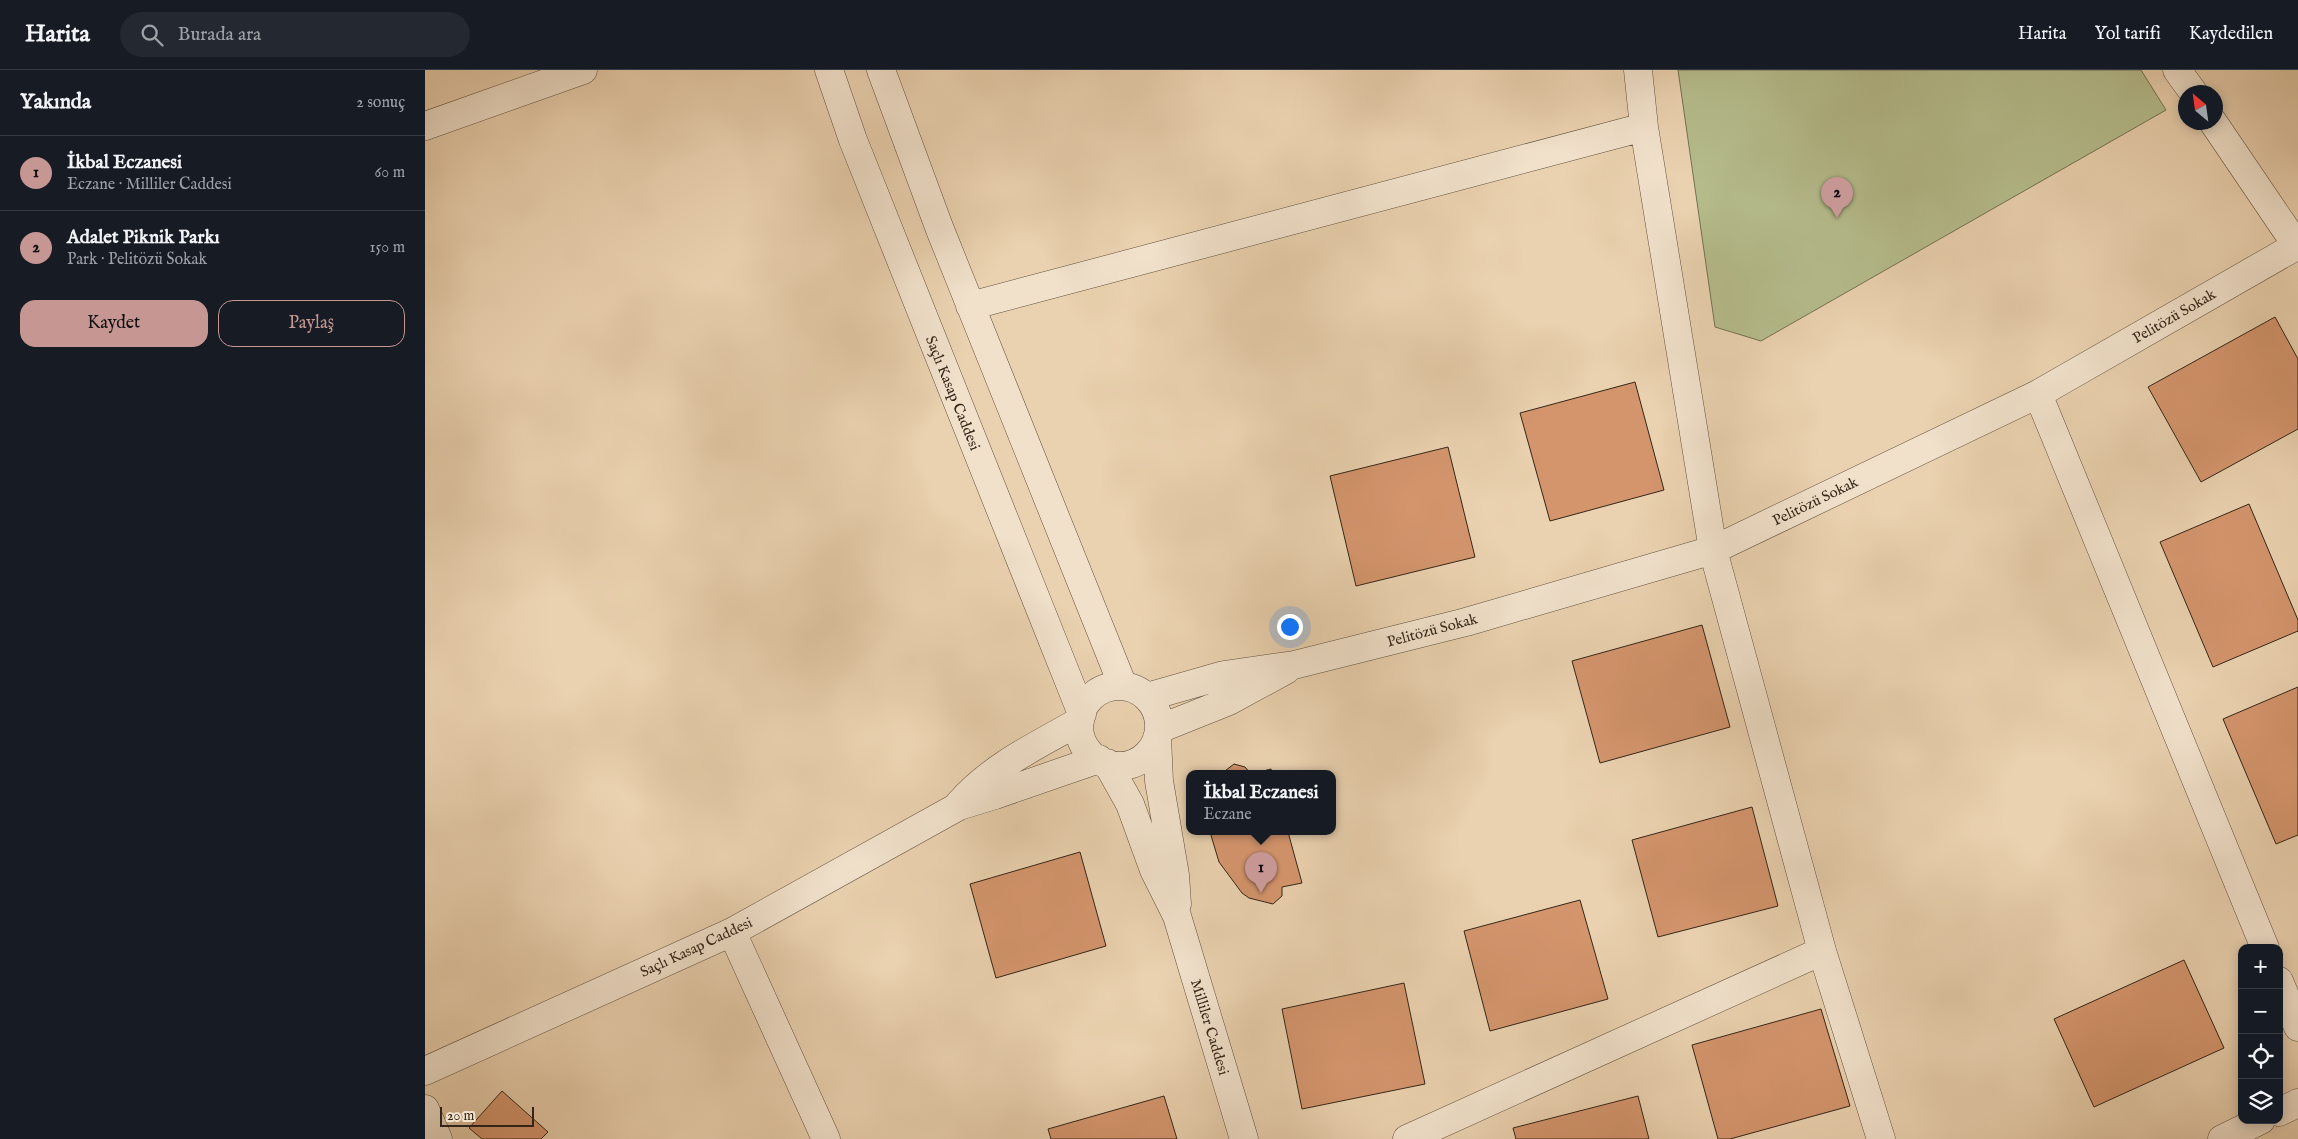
<!DOCTYPE html>
<html lang="tr">
<meta charset="utf-8">
<style>
:root{--surface:#171b24;--page:#242831;--text:#f1f3f6;--muted:#9ea1a6;--line:#363941;--accent:#c59692}
body{margin:0;font-family:"IM FELL English",serif;background:var(--page);color:var(--text)}
.controls{position:absolute;right:15px;bottom:15px;display:grid;overflow:hidden;border-radius:10px;box-shadow:0 2px 12px #0003}
.controls button{width:45px;height:45px;display:grid;place-items:center;padding:0;border:0;border-bottom:1px solid var(--line);background:var(--surface);color:var(--text);font:25px sans-serif}
.compass{position:absolute;left:1753px;top:15px;width:45px;height:45px;border-radius:50%;background:var(--surface);box-shadow:0 2px 12px #0003;rotate:331deg}
.scale{position:absolute;left:15px;bottom:12px;width:94px;box-sizing:border-box;padding-left:5px;border:2px solid #332618;border-top:0;font-size:14px;line-height:18px;white-space:nowrap;color:#332618;-webkit-text-stroke:4px #f1e1cb;paint-order:stroke}
.you{position:absolute;left:864px;top:556px;width:18px;height:18px;margin:-12px;border:4px solid #fff;border-radius:50%;background:#1a73e8;box-shadow:0 0 0 8px #1a73e833}
.badge{display:grid;place-items:center;width:32px;height:32px;border-radius:50%;background:var(--accent);color:#111;font-size:16px;font-weight:700}
.pin{position:absolute;translate:-50% -41px;filter:drop-shadow(0 1px 2px #0008)}
.pin::after{content:'';position:absolute;top:26px;width:18px;height:15px;background:inherit;clip-path:polygon(0 0,100% 0,50% 100%)}
.popup{position:absolute;left:761px;top:700px;width:150px;height:65px;box-sizing:border-box;display:grid;place-content:center;border-radius:10px;background:var(--surface);filter:drop-shadow(0 1px 4px #0005);font-size:16px;white-space:nowrap;color:var(--muted)}
.popup b{font-size:19px;color:var(--text)}
.popup::after{content:'';position:absolute;left:50%;top:100%;margin-left:-10px;border:10px solid transparent;border-top-color:var(--surface)}
.list{margin:0;padding:0;list-style:none}
h2{display:flex;justify-content:space-between;align-items:center;height:65px;margin:0;padding:0 20px;font-size:21px}
h2 small{font-size:16px;font-weight:400;color:var(--muted)}
.list li{display:grid;grid-template-columns:32px 1fr auto;gap:15px;align-items:center;box-sizing:border-box;height:75px;padding:0 20px;border-top:1px solid var(--line)}
.list b{display:block;font-size:19px;white-space:nowrap}
.list p{margin:0;font-size:16px;white-space:nowrap;color:var(--muted)}
.list em{font-size:16px;font-style:normal;color:var(--muted)}
.actions{display:flex;gap:10px;padding:15px 20px}
.actions a{flex:1;padding:11px 0;border:1px solid var(--accent);border-radius:15px;text-align:center;font-size:18px;color:var(--accent)}
.actions .main{background:var(--accent);color:#111}
.icon{flex:none;width:28px;height:28px;fill:none;stroke:currentColor;stroke-width:2;stroke-linecap:round;stroke-linejoin:round}
.map{position:relative;flex:none;width:1873px;height:1069px;overflow:hidden}
header{display:flex;align-items:center;gap:30px;box-sizing:border-box;height:70px;padding:0 25px;background:var(--surface);border-bottom:1px solid var(--line)}
header strong{font-size:24px}
nav{display:flex;gap:28px;margin-inline-start:auto;font-size:18px}
.search{width:350px;height:45px;background:var(--page);display:flex;align-items:center;gap:12px;box-sizing:border-box;padding:0 18px;border-radius:28px;color:var(--muted);font-size:19px}
main{display:flex}
aside{flex:1;background:var(--surface)}
.map>svg:first-child{display:block}
</style>
<header>
<strong>Harita</strong>
<div class="search"><svg class="icon" aria-label="search" viewBox="0 0 24 24"><circle cx="10" cy="10" r="6"/><path d="M15 15l6 6"/></svg>Burada ara</div>
<nav><a>Harita</a><a>Yol tarifi</a><a>Kaydedilen</a></nav>
</header>
<main>
<aside>
<h2>Yakında<small>2 sonuç</small></h2>
<ul class="list">
<li><span class="badge">1</span><div><b>İkbal Eczanesi</b><p>Eczane · Milliler Caddesi</p></div><em>60 m</em></li>
<li><span class="badge">2</span><div><b>Adalet Piknik Parkı</b><p>Park · Pelitözü Sokak</p></div><em>150 m</em></li>
</ul>
<div class="actions"><a class="main">Kaydet</a><a>Paylaş</a></div>
</aside>
<div class="map">
<svg width="1873" height="1069" viewBox="0 0 1873 1069">
<rect width="100%" height="100%" fill="#ead1af"/>
<filter id="stains"><feTurbulence type="fractalNoise" baseFrequency=".004" numOctaves="4"/><feColorMatrix values="0 0 0 0 .2 0 0 0 0 .09 0 0 0 0 .02 0 0 0 .5 -.17"/></filter>
<radialGradient id="worn" r=".72"><stop offset=".6" stop-color="#630" stop-opacity="0"/><stop offset="1" stop-color="#630" stop-opacity=".3"/></radialGradient>
<!-- green -->
<path fill="#b5bc8c" stroke="#747152" d="M1253 0H1716L1741 40 1336 271 1290 257Z"/>
<!-- building -->
<path fill="#d4956d" stroke="#332618" d="M1850 247 1873 289V359L1776 412 1723 317Z
M1210 312 1239 420 1125 451 1095 343Z
M1023 377 1050 487 931 516 905 406Z
M1824 434 1873 550V561L1788 597 1735 472Z
M1277 555 1305 657 1175 693 1147 591Z
M1873 617V765L1851 774 1798 649Z
M809 694 820 697 826 704 846 699 848 704H796Z
M1327 737 1353 836 1233 867 1207 770Z
M785 762H863L877 813 857 817V826L848 834 824 828 817 823 794 792Z
M655 782 681 876 571 908 545 814Z
M1155 830 1183 929 1065 961 1039 861Z
M1759 890 1799 978 1669 1037 1629 949Z
M979 913 1000 1014 877 1039 857 939Z
M1396 939 1425 1036 1305 1069H1293L1267 975Z
M77 1021 123 1062 116 1069H57L44 1058Z
M739 1026 752 1069H626L623 1059Z
M1213 1026 1224 1069H1091L1088 1058Z"/>
<g fill="none" stroke-linecap="round" stroke-linejoin="round">
<!-- minor casing -->
<g stroke="#61513e" stroke-width="29">
<path id="minor" d="M404 0 428 70 657 644
M456 0 514 157 698 616
M1213 0 1219 57 1288 480 1397 881 1456 1069
M1752 0 1768 22
M1788 52 1872 176
M0 56 158 0
M545 236 1219 57
M1613 324 1840 878
M654 656a40 40 0 1 1 80 0a40 40 0 1 1-80 0Z
M722 627 799 605 869 595 1041 552 1288 480 1613 324 1873 175
M734 659 804 631 861 600
M732 668 734 711 750 805 752 834
M682 693 705 734 729 800 752 846 819 1069
M534 734C567 696 613 675 655 651
M307 862 401 1069
M1854 911 1873 957
M0 1001 307 862 534 736 570 725 674 689
M0 1039 13 1069
M1854 1042 1873 1033
M982 1069 1397 881
M1797 1069 1836 1050"/>
</g>
<!-- minor -->
<use href="#minor" stroke="#f1e1cb" stroke-width="28"/>
</g>
<g text-anchor="middle" stroke-width="4" stroke-linejoin="round" paint-order="stroke">
<!-- street labels -->
<g font-size="15" fill="#332618" stroke="#f1e1cb">
<text transform="translate(1749 246) rotate(-30)" y="5">Pelitözü Sokak</text>
<text transform="translate(528 323) rotate(68)" y="5">Saçlı Kasap Caddesi</text>
<text transform="translate(1390 431) rotate(-26)" y="5">Pelitözü Sokak</text>
<text transform="translate(1007 560) rotate(-15)" y="5">Pelitözü Sokak</text>
<text transform="translate(271 877) rotate(-25)" y="5">Saçlı Kasap Caddesi</text>
<text transform="translate(785 957) rotate(73)" y="5">Milliler Caddesi</text>
</g>
</g>
<rect width="100%" height="100%" filter="url(#stains)"/>
<rect width="100%" height="100%" fill="url(#worn)"/>
</svg>
<div class="controls">
<button>+</button>
<button>−</button>
<button><svg class="icon" aria-label="locate" viewBox="0 0 24 24"><circle cx="12" cy="12" r="6"/><path d="M12 2v4M12 18v4M2 12h4M18 12h4"/></svg></button>
<button><svg class="icon" aria-label="layers" viewBox="0 0 24 24"><path d="M12 4l9 5-9 5-9-5zM3 14l9 5 9-5"/></svg></button>
</div>
<svg class="compass" viewBox="-18 -18 36 36"><path d="M0-13l5 13h-10z" fill="#e53935"/><path d="M0 13l5-13h-10z" fill="#9ea1a6"/></svg>
<div class="scale">20 m</div>
<div class="you"></div>
<div class="pin badge" style="left:836px;top:823px">1</div>
<div class="popup"><b>İkbal Eczanesi</b>Eczane</div>
<div class="pin badge" style="left:1412px;top:148px">2</div>
</div>
</main>
